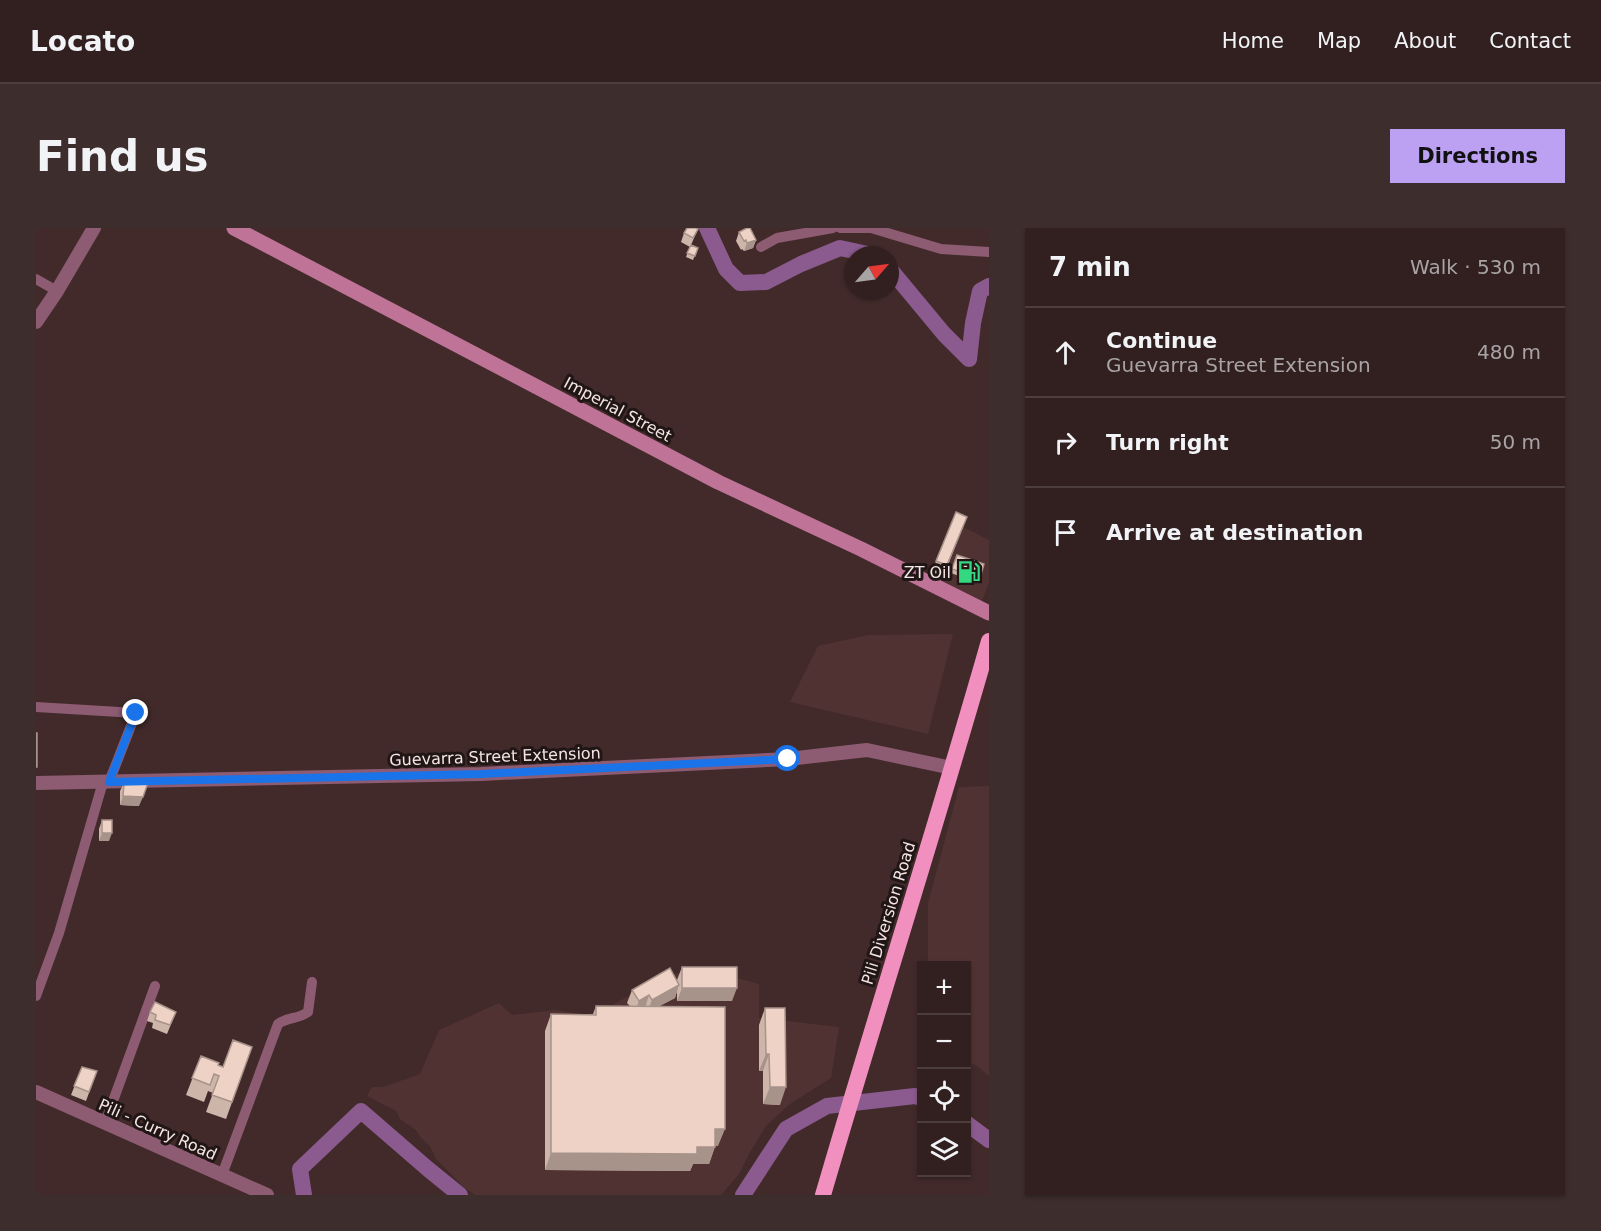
<!DOCTYPE html>
<meta charset="utf-8">
<style>
:root{--surface:#322020;--page:#3d2d2d;--text:#f1f3f6;--muted:#a8a3a5;--line:#4d3e3e;--accent:#bca0f2}
body{margin:0;font-family:"DejaVu Sans",sans-serif;background:var(--page);color:var(--text)}
.controls{position:absolute;right:18px;bottom:18px;display:grid;overflow:hidden;border-radius:0px;box-shadow:0 2px 4px #0004}
.controls button{width:54px;height:54px;display:grid;place-items:center;padding:0;border:0;border-bottom:2px solid var(--line);background:var(--surface);color:var(--text);font:30px sans-serif}
.compass{position:absolute;left:809px;top:18px;width:54px;height:54px;border-radius:50%;background:var(--surface);box-shadow:0 2px 4px #0004;rotate:62deg}
.stop{position:absolute;width:18px;height:18px;margin:-14px;border:4px solid #1a73e8;border-radius:50%;background:#fff}
.stop.end{background:#1a73e8;border-color:#fff;box-shadow:0 2px 6px #0008}
.list{margin:0;padding:0;list-style:none}
h2{display:flex;justify-content:space-between;align-items:center;height:78px;margin:0;padding:0 24px;font-size:26px}
h2 small{font-size:20px;font-weight:400;color:var(--muted)}
.list li{display:grid;grid-template-columns:39px 1fr auto;gap:18px;align-items:center;box-sizing:border-box;height:90px;padding:0 24px;border-top:2px solid var(--line)}
.list b{display:block;font-size:22px;white-space:nowrap}
.list p{margin:0;font-size:20px;white-space:nowrap;color:var(--muted)}
.list em{font-size:20px;font-style:normal;color:var(--muted)}
.icon{flex:none;width:33px;height:33px;fill:none;stroke:currentColor;stroke-width:2;stroke-linecap:round;stroke-linejoin:round}
.map{position:relative;flex:none;width:953px;height:967px;overflow:hidden;border-radius:0px}
header{display:flex;align-items:center;gap:36px;box-sizing:border-box;height:84px;padding:0 30px;background:var(--surface);border-bottom:2px solid var(--line)}
header strong{font-size:28px}
nav{display:flex;gap:33px;margin-inline-start:auto;font-size:21px}
.intro{display:flex;align-items:center;justify-content:space-between;box-sizing:border-box;height:144px;padding:0 36px}
h1{margin:0;font-size:42px}
.button{padding:15px 27px;border-radius:0px;background:var(--accent);color:#111;font-size:21px;font-weight:700}
main{display:flex;gap:36px;padding:0 36px}
aside{flex:1;background:var(--surface);border-radius:0px;box-shadow:0 2px 4px #0004}
.map>svg:first-child{display:block}
</style>
<header>
<strong>Locato</strong>
<nav><a>Home</a><a>Map</a><a>About</a><a>Contact</a></nav>
</header>
<div class="intro"><h1>Find us</h1><a class="button">Directions</a></div>
<main>
<div class="map">
<svg width="953" height="967" viewBox="0 0 953 967">
<rect width="100%" height="100%" fill="#422a2a"/>
<!-- built -->
<path fill="#513232" d="M915 293 953 312V354L946 373 893 349Z
M917 406 892 506 754 474 782 418 832 407Z
M953 558V848L940 837 931 835 930 738 892 737V675L923 559Z
M665 740 723 756V790L803 799 795 850 754 876 730 898 713 926 703 946 685 967H439L429 960 400 931 394 918 385 910 380 902 364 891 360 883 331 868 336 859H347L384 846 403 802 463 775 476 787 519 782 557 788 628 748Z"/>
<g fill="none" stroke-linecap="round" stroke-linejoin="round">
<!-- river -->
<path stroke="#8b5b8f" stroke-width="16" d="M671 0 690 41 704 55 730 54 765 36 804 20 836 27
M854 41 908 106 933 131 937 95 944 63 953 58
M930 895 953 912
M268 967 264 941 325 883 392 941 424 967
M707 967 750 901 791 878 879 868 885 870"/>
<!-- minor -->
<path stroke="#8d5c72" stroke-width="10" d="M804 0H835L905 21 953 24
M725 19 741 10 797 0
M0 51 21 63
M0 479 100 485 73 554
M0 768 23 705 67 554
M69 895 119 758
M186 947 242 796C253 788 261 792 272 784L276 754"/>
<!-- tertiary -->
<path stroke="#8d5c72" stroke-width="14" d="M0 94 21 63 58 0
M0 555 445 546 752 531 831 522 916 540
M0 864 231 967"/>
<!-- secondary -->
<path stroke="#bf7396" stroke-width="15" d="M198 0 682 254 825 321 953 385"/>
<!-- trunk -->
<path stroke="#f190be" stroke-width="16" d="M787 967C841 782 900 599 953 413"/>
</g>
<!-- wall -->
<path fill="#cdb5a9" d="M662 1 655 17 662 20 657 32 650 29 654 18V19L645 14 648 5Z
M703 4 720 12 717 20 708 23 706 21 705 22 700 13Z
M926 301 907 350 896 346 900 333Z
M921 327 948 336 942 355 915 345Z
M88 555 103 578 84 577V563Z
M66 592 73 613H63V601Z
M646 739 696 773H641V763L639 770 623 778 682 918H679L673 936H657L654 943 509 942V803L515 786H557L560 778H594L591 775 596 762 641 752Z
M729 780 744 877 727 876V843H723V797Z
M114 784H140L131 806 116 800 117 795 111 793Z
M216 819 190 891 170 884 177 865 172 863 168 874 150 867 165 828 187 839Z
M46 839 61 843 50 873 35 867Z"/>
<!-- shaded-wall -->
<path fill="#a7938a" d="M720 12 717 20 708 23 711 15Z
M87 568 107 569 103 578 84 577Z
M66 605H76L73 613H63Z
M643 757 639 770 611 785 616 772Z
M646 760H701L696 773H641Z
M613 767 609 780 598 786 603 773Z
M730 826H733L727 843H723Z
M734 859H750L744 877 727 876Z
M679 901H689L682 918H673Z
M661 919H679L673 936H657L654 943 509 942 515 925Z"/>
<!-- building -->
<path fill="#eed2c5" stroke="#a7938a" stroke-width="1.5" d="M651 0H660L662 1 657 10 648 5Z
M711 0H714L720 12 711 15 710 12 708 13 703 4Z
M655 17 662 20 659 28 651 25Z
M920 284 931 289 911 337 900 333Z
M921 327 948 336 944 350 916 341Z
M0 505H1V539H0Z
M113 552 107 569 87 568 88 555Z
M66 592H76V605H66Z
M646 739H701V760H646Z
M634 740 643 757 616 772 613 767 603 773 596 762Z
M119 774 140 784 134 797 119 792 120 787 114 784Z
M560 778 689 779V901H679V919H661V926L515 925V786L560 787Z
M729 780H749L750 859H734L733 826H730Z
M197 812 216 819 196 874 176 867 183 848 178 846 174 857 156 850 165 828 183 835 182 837 187 839Z
M46 839 61 843 53 864 38 858Z"/>
<g fill="none" stroke-linecap="round" stroke-linejoin="round">
<!-- route -->
<path stroke="#1a73e8" stroke-width="8" d="M100 485 73 554 445 546 752 531"/>
</g>
<!-- icons -->
<defs>
<g id="fuel-bare" transform="scale(1.8)"><path d="M-5.5-6h7V0h2V4h1.3V-2.5L3-4.5l.8-.8L6-3V5H2.5V1h-1V6h-7ZM-4.2-4.7v3.2H.2V-4.7Z" fill="#33d881" stroke="#211616" stroke-width="2.5" paint-order="stroke"/></g>
</defs>
<g fill-rule="evenodd">
<use href="#fuel-bare" x="933" y="344"/>
</g>
<g text-anchor="middle" stroke-width="6" stroke-linejoin="round" paint-order="stroke">
<!-- street labels -->
<g font-size="16" fill="#f6e5e5" stroke="#211616">
<text transform="translate(582 181) rotate(28)" y="6">Imperial Street</text>
<text transform="translate(459 528) rotate(-2)" y="6">Guevarra Street Extension</text>
<text transform="translate(852 685) rotate(-73)" y="6">Pili Diversion Road</text>
<text transform="translate(122 901) rotate(24)" y="6">Pili - Curry Road</text>
</g>
<!-- poi labels -->
<g font-size="16" fill="#f6e5e5" stroke="#211616" text-anchor="end">
<text x="915" y="350">ZT Oil</text>
</g>
</g>
</svg>
<div class="controls">
<button>+</button>
<button>−</button>
<button><svg class="icon" aria-label="locate" viewBox="0 0 24 24"><circle cx="12" cy="12" r="6"/><path d="M12 2v4M12 18v4M2 12h4M18 12h4"/></svg></button>
<button><svg class="icon" aria-label="layers" viewBox="0 0 24 24"><path d="M12 4l9 5-9 5-9-5zM3 14l9 5 9-5"/></svg></button>
</div>
<svg class="compass" viewBox="-18 -18 36 36"><path d="M0-13l5 13h-10z" fill="#e53935"/><path d="M0 13l5-13h-10z" fill="#a8a3a5"/></svg>
<div class="stop" style="left:752px;top:531px"></div>
<div class="stop end" style="left:100px;top:485px"></div>
</div>
<aside>
<h2>7 min<small>Walk · 530 m</small></h2>
<ul class="list">
<li><svg class="icon" aria-label="ahead" viewBox="0 0 24 24"><path d="M12 20V5M6 11l6-6 6 6"/></svg><div><b>Continue</b><p>Guevarra Street Extension</p></div><em>480 m</em></li>
<li><svg class="icon" aria-label="right" viewBox="0 0 24 24"><path d="M7 20v-9h11M14 6l5 5-5 5"/></svg><div><b>Turn right</b></div><em>50 m</em></li>
<li><svg class="icon" aria-label="arrive" viewBox="0 0 24 24"><path d="M6 21V4h12l-3 4 3 4H6"/></svg><div><b>Arrive at destination</b></div></li>
</ul>
</aside>
</main>
